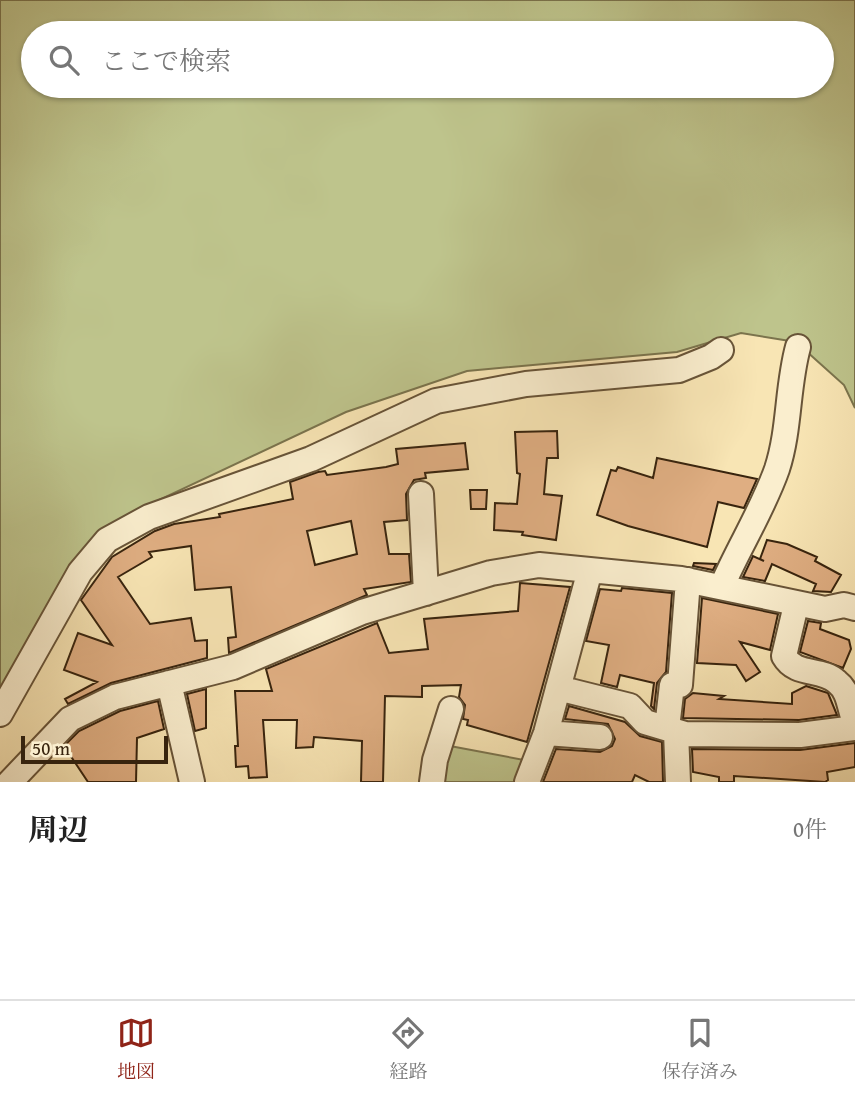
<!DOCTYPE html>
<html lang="ja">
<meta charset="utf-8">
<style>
:root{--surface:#fff;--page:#f6f6f6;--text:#222;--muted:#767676;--line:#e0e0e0;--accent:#8f2418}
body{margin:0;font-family:"Gentium Book Plus","Noto Serif JP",serif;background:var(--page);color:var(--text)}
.scale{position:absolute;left:21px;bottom:18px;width:147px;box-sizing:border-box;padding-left:7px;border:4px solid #38240e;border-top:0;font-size:19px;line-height:24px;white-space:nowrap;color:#38240e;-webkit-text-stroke:5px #faeece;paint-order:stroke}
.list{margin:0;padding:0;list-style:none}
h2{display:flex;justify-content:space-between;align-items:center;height:91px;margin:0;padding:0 28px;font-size:30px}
h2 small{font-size:23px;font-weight:400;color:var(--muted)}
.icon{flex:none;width:38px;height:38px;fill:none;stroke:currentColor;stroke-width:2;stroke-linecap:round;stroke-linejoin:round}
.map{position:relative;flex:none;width:855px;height:782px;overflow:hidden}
.search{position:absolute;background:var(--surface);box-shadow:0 2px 5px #0004;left:21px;right:21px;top:21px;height:77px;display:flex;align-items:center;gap:18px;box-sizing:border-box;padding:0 24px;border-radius:38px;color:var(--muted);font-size:26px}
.sheet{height:217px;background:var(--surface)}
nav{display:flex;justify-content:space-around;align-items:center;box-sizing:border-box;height:98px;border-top:2px solid var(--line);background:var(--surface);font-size:19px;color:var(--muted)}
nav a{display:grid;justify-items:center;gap:4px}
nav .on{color:var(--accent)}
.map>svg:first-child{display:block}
</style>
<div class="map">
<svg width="855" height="782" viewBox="0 0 855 782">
<rect width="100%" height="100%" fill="#f8e5b4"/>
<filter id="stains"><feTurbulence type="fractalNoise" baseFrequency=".00286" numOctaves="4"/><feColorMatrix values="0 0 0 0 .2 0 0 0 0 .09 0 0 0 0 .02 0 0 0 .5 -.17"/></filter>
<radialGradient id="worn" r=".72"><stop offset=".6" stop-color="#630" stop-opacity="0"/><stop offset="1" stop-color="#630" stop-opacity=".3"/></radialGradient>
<!-- green -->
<path fill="#bec48c" stroke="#7b744d" stroke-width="2" fill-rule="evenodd" d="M0 0H855V408L844 385 796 342 741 333 677 352 467 371 346 412 123 517 73 569 0 696ZM33 33H822V86H33Z
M450 746 524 760 519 782H441Z"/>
<!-- building -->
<path fill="#dfae82" stroke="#38240e" stroke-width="2" fill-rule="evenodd" d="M557 431 558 458H547L544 494 562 496 556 540 522 535 523 532 494 530 495 503 517 504 520 474 517 473 515 432Z
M465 443 468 469 425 473 426 478 414 480 406 494 407 520 384 522 389 554H409L411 582 364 589 367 595 229 653 228 638 236 637 231 587 195 590 191 546 149 552 152 557 118 577 150 624 191 618 195 641 207 640V658L111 683 68 704 65 699 97 682 64 670 78 633 112 645 81 600 112 557 155 531 174 524 220 517 219 514 293 499 290 482 318 472 325 471 327 475 386 467 398 464 396 449ZM351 521 357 554 315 565 307 531Z
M657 458 757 479 744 508 718 502 707 547 628 526 597 515 611 470 616 471 618 467 653 478Z
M470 490H487L486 509H471Z
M767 540 787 544 817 557 815 561 841 575 831 592 813 591 816 584 772 564 765 581 743 577 753 556 764 561 760 559Z
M694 563 716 564 713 570 693 566Z
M520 583 570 587 527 742 467 725 468 720 463 719 465 705 459 697 461 685 422 686V697L385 696 383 782H361L362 741 314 737 313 747 296 748 297 720H263L267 777 249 778 248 766 236 767 235 746H238L235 691H272L266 669 377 623 389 653 428 649 424 619 518 611Z
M622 588 672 593 666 672 657 683 654 709 651 706 654 683 620 675 617 687 601 683 609 645 586 641 600 589 621 591Z
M702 598 778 614 770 650 740 642 760 672 746 681 736 665 697 663Z
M808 621 821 623 820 629 849 640 851 649 843 668 800 652Z
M806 686 828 693 837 715 799 720 683 718 685 699 693 693 724 696 719 699 792 704V693Z
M206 689V728L195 731 187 694Z
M158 701 164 729 137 738 136 782H88L64 746 79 731 120 711Z
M569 706 625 722 640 736 662 742 663 782H649L635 775 632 782H543L556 749 600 752 612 746 615 739 608 724 565 719Z
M855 743V767L827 772 828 780 825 782 734 776V782H719V777L693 772 692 749 800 750Z"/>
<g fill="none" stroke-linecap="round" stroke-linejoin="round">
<!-- minor casing -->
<g stroke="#685438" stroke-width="28">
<path id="minor" d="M421 494 426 593
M722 586C739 547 763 509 777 469 790 429 787 387 798 347
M796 605 784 656C796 677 821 667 837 682 850 692 849 709 855 722
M169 683 192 782
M558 688 630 706 645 722 685 734 800 735 855 728
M0 714 80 572 107 540 149 517 311 459 436 401 526 384 679 370 711 357 721 350
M667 728 672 685H680L688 580
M676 732 678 782
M546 733 600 737
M10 782 70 719 115 697 233 667 362 612 491 573 539 565 681 579 825 609 844 605 855 608
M432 782 435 760 451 709
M527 782 546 733 590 570"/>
</g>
<!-- minor -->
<use href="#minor" stroke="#faeece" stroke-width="24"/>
</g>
<rect width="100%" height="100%" filter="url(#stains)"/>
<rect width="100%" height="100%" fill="url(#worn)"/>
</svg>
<div class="scale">50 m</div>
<div class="search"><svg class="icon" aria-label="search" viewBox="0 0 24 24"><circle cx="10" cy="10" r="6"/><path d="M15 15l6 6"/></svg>ここで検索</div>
</div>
<section class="sheet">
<h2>周辺<small>0件</small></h2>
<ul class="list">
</ul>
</section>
<nav>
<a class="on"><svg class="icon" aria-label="map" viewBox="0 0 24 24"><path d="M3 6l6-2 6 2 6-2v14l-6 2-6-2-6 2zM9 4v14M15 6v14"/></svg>地図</a>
<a><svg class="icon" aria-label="directions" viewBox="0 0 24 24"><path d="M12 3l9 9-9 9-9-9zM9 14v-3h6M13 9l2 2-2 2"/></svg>経路</a>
<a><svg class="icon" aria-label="saved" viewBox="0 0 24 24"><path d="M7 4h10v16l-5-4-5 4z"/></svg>保存済み</a>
</nav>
